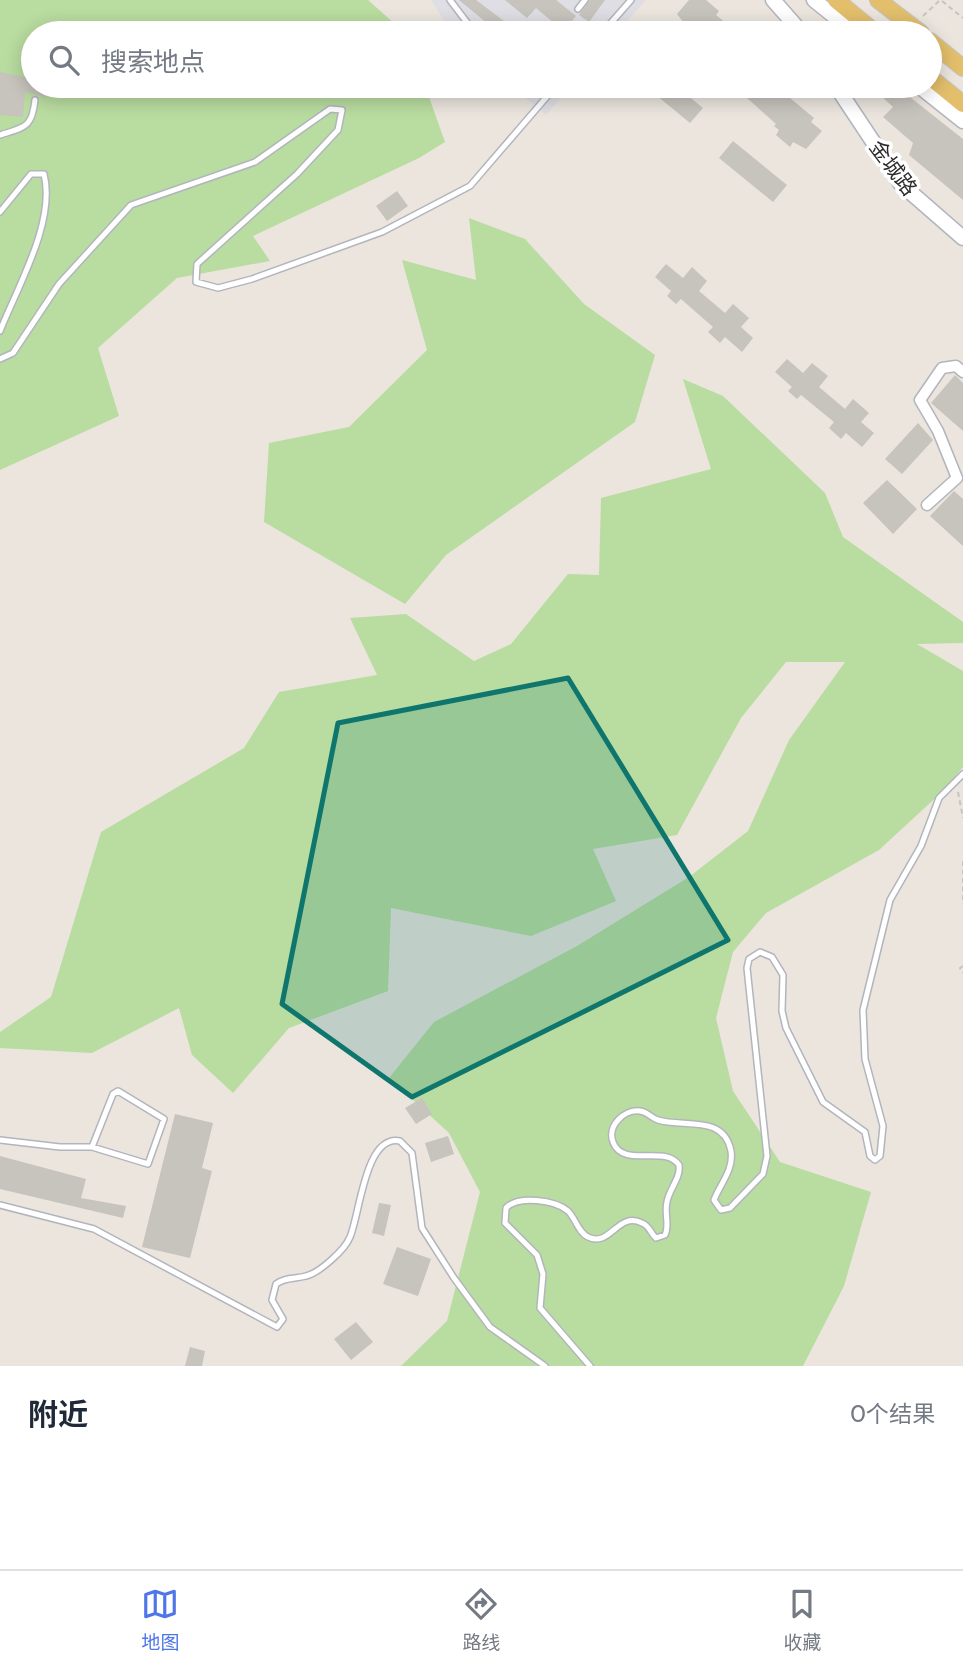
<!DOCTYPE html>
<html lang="zh">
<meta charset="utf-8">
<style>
:root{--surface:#fff;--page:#f6f6f7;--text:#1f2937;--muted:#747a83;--line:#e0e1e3;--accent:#4e76e8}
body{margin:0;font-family:Cabin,"Noto Sans SC",sans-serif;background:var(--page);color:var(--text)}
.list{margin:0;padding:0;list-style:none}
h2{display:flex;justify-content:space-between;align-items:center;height:91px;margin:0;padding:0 28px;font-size:30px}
h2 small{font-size:23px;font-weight:400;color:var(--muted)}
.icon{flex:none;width:38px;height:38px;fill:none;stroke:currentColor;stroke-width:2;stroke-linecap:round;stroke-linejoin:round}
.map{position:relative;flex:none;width:963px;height:1366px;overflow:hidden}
.search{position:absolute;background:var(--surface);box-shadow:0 4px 18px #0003;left:21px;right:21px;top:21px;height:77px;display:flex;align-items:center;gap:18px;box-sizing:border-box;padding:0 24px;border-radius:38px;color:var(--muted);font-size:26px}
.sheet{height:203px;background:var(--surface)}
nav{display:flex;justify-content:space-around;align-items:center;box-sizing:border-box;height:98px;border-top:2px solid var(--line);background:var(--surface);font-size:19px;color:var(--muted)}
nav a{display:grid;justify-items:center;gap:4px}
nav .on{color:var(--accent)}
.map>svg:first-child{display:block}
</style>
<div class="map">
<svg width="963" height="1366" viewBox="0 0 963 1366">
<rect width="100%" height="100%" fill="#ebe5de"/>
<!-- industrial -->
<path fill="#dfdee4" d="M431 0H646L617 33H452Z
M511 86H571L546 115Z"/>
<!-- green -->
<path fill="#b9dca0" d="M0 0H368L405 33H33V86H425L445 142 419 158 253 236 270 261 177 278 98 348 119 416 0 470Z
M469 218 525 239 584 304 655 355 635 422 446 555 405 604 264 522 269 443 349 427 427 350 402 260 476 280Z
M683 379 723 396 825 493 843 537 963 622V643L917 644 963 671V767L943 791 879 850 766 913 733 952 716 1018 733 1091 780 1162 871 1192 844 1286 803 1366H401L447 1321 480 1192 449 1133 389 1078 434 1022 577 946 689 877 748 831 789 740 845 662H786L741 718 677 835 593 849 616 901 531 936 391 908 388 991 289 1028 233 1093 192 1055 179 1008 92 1053 0 1048V1032L51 997 101 832 244 748 279 692 377 675 350 618 406 614 474 661 511 644 568 574 599 575 601 498 711 469Z"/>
<!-- building -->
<path fill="#c7c3bd" d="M459 0H476L520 33H499Z
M505 0H556L576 16 562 33H546L555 24 536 8 527 18Z
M590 0H605L589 22 579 15Z
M689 0H706L719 11 716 15 738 33H687L680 28 684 23 677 14Z
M0 72 33 79V86H49L46 97 25 92 23 117 0 115Z
M645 86H676L703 108 690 123Z
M742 86H784L793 94 790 98 814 118 811 122 822 131 806 149 793 142 790 147 776 135 779 130 774 126 776 124 747 98 751 93Z
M870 86H896L963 139V200L909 155 913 143 883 117 893 107Z
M733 141 787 185 773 202 719 158Z
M397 191 408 206 387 221 376 206Z
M666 264 683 278 692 267 707 281 699 291 725 313 733 304 749 318 741 327 753 338 742 352 725 337 720 343 708 332 713 327 681 299 676 304 667 296 671 291 655 277Z
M787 359 803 373 812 363 828 376 819 387 845 409 853 399 869 413 861 422 874 433 862 447 846 433 841 439 829 428 834 422 801 395 797 399 788 391 792 387 775 372Z
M955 375 963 383V431L931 403Z
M918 423 933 440 902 474 885 459Z
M887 480 917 509 893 534 863 503Z
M954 491 963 499V546L930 516Z
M422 1098 432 1114 416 1124 405 1108Z
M175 1114 213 1123 202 1168 212 1171 190 1258 142 1247Z
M448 1136 454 1154 431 1162 425 1143Z
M0 1156 86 1179 81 1198 126 1206 123 1218 0 1189Z
M379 1203 391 1205 384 1236 372 1233Z
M397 1247 431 1259 418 1296 383 1284Z
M356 1322 373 1342 351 1360 334 1339Z
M190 1347 205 1351 202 1366H185Z"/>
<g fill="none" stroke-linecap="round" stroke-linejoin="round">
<!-- lane casing -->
<g stroke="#b2b5bd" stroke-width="8">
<path id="lane" d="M450 0 475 33
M578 9 585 0
M602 33 631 0
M0 135C25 127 32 128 35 100
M0 212 31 174H44C56 221 18 286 0 331
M0 359 13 353 59 284 131 205 255 162 330 109 342 110 338 130 297 174 197 264 196 282 218 288 252 279 382 232 470 186 556 86
M0 1140 60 1147H92L148 1164 164 1119 118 1091 113 1094 92 1147
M0 1205 94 1229 277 1327 283 1319 272 1300 276 1284C285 1277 295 1279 306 1276 319 1273 345 1250 350 1237 360 1214 365 1134 400 1141L412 1153 422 1228 454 1278 490 1327 545 1366
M590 1366 540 1308 543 1274 537 1255 505 1223 506 1208C518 1195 555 1200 568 1211 576 1219 578 1232 588 1237 610 1248 618 1211 642 1223 650 1226 650 1233 656 1238L665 1235C670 1225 664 1213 667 1202 669 1189 681 1178 679 1165 665 1144 623 1169 613 1142 607 1126 624 1109 640 1111 648 1112 651 1118 658 1120 683 1128 724 1114 731 1151 734 1170 720 1184 714 1200L721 1210 730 1208 763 1174 767 1156 747 968 749 959 760 952 772 957 783 975 782 1011 786 1028 823 1102 865 1132 870 1156 875 1160 880 1156 883 1126 865 1059 863 1010 890 900 921 846 939 798 963 774"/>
</g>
<!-- street casing -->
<g stroke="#b2b5bd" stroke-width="13">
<path id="street" d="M927 505 957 478 938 431 920 400 942 368 956 366 963 372"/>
</g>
<!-- secondary casing -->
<g stroke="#b2b5bd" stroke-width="17">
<path id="secondary" d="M773 0 802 33
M814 0 855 33
M836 86 901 184 963 238
M919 86 963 121"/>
</g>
<!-- primary casing -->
<g stroke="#c4c4c4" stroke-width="18">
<path id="primary" d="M836 0 876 33
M878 0 921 33
M930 41 963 68
M930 77 963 104"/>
</g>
<!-- path -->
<path stroke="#c4c4c4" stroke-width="2" stroke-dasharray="5 3.5" stroke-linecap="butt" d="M942 1 963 18
M923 16 940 0
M958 792 963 818
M963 861V904
M963 966 960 968 963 973"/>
<!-- lane -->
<use href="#lane" stroke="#fff" stroke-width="5"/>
<!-- street -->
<use href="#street" stroke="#fff" stroke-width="10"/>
<!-- secondary -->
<use href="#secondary" stroke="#fff" stroke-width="14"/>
<!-- primary -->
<use href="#primary" stroke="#e3bf6c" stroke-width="16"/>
</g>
<!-- marked area -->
<path fill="#0f766e" fill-opacity="0.2" stroke="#0f766e" stroke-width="5" stroke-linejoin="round" d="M568 678 728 940 412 1097 282 1004 338 723Z"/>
<g text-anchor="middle" stroke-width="7" stroke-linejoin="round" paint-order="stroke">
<!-- street labels -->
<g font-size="21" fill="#2b2b2b" stroke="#fff">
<text transform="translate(893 168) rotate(53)" y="7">金城路</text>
</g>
</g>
</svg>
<div class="search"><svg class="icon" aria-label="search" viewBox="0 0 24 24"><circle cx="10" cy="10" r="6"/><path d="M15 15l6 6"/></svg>搜索地点</div>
</div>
<section class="sheet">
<h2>附近<small>0个结果</small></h2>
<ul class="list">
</ul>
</section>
<nav>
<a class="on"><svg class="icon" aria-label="map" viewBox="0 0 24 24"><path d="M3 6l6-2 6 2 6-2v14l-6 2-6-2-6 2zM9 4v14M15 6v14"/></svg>地图</a>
<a><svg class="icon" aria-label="directions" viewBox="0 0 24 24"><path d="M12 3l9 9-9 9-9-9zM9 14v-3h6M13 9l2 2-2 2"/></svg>路线</a>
<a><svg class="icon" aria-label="saved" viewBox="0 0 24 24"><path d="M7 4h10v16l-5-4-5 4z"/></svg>收藏</a>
</nav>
